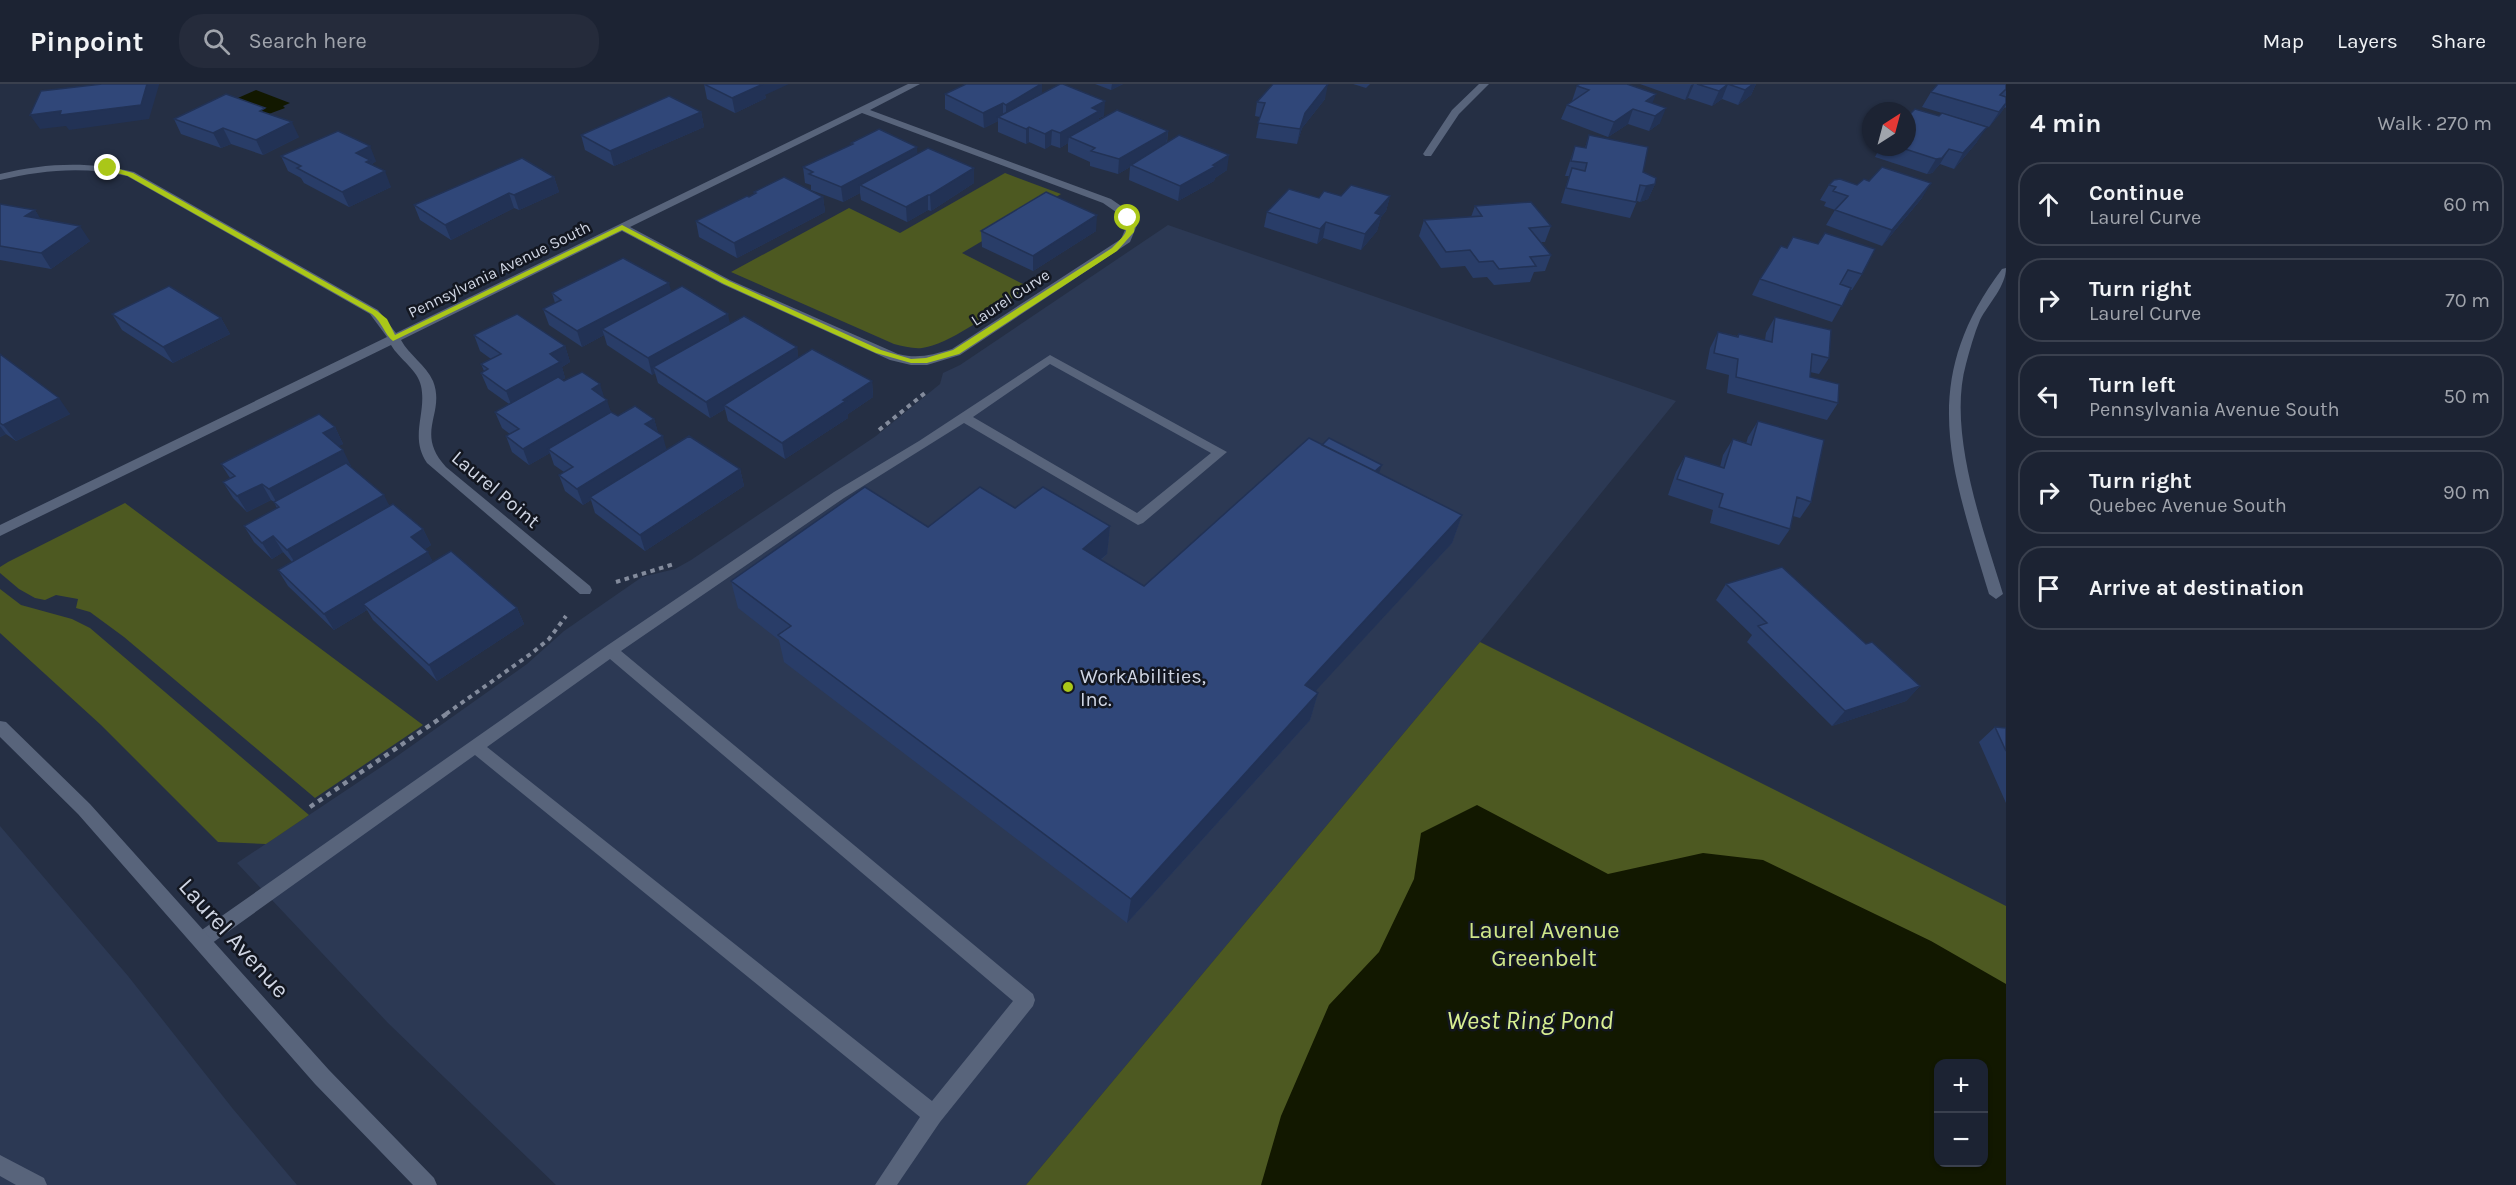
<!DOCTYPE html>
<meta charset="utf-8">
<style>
:root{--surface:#1c2333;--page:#252b3b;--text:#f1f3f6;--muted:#a0a4ac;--line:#3a404e}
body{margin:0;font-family:Karla,sans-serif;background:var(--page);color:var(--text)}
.controls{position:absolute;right:18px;bottom:18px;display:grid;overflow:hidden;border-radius:12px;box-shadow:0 2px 4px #0004}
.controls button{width:54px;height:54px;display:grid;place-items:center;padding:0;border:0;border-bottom:2px solid var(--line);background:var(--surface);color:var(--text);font:30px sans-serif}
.compass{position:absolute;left:1862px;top:18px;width:54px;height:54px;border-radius:50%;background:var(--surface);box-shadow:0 2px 4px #0004;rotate:36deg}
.stop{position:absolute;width:18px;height:18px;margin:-14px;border:4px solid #aac718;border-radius:50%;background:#fff}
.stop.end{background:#aac718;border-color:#fff;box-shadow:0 2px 6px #0008}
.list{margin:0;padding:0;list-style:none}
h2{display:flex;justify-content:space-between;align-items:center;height:78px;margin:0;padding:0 24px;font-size:26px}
h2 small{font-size:20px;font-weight:400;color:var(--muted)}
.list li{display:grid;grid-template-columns:39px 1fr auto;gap:18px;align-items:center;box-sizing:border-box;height:84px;margin:0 12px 12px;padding:0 12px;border:2px solid var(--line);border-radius:24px}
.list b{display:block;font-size:22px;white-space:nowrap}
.list p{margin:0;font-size:20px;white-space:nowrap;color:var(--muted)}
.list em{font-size:20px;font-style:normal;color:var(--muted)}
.icon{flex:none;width:33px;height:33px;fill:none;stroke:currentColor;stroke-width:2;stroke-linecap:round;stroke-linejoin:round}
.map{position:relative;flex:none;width:2006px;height:1101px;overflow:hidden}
header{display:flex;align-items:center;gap:36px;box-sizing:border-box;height:84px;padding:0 30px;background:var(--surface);border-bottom:2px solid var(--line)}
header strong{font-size:28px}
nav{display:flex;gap:33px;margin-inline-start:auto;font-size:21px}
.search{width:420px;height:54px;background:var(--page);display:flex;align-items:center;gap:15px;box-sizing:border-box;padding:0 21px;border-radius:24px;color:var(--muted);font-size:22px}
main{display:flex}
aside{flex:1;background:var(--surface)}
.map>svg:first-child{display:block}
</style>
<header>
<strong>Pinpoint</strong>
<div class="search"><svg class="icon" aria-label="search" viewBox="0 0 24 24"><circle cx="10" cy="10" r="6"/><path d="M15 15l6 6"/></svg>Search here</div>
<nav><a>Map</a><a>Layers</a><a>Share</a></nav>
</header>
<main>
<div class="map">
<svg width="2006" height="1101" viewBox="0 0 2006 1101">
<rect width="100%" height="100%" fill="#252f44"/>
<!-- built -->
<path fill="#2c3954" d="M1168 141 1676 317 1480 558 1026 1101H556L388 939 237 779 393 675 527 580 564 547 642 493 675 485 691 476 876 352 940 300 943 289 960 281Z
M0 742 128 892 233 1025 297 1101H0Z"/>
<!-- green -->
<path fill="#4d5921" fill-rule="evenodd" d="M1005 89 1061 110 962 169 1029 203C1002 221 952 260 922 264 913 265 903 262 894 260L731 188 849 124 900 149Z
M125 419 423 641 315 714 124 553 90 528 76 524 78 515 56 511 45 516 35 514 19 505 0 489V483L8 478Z
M0 505 21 521 72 535 90 544 309 731 266 760 218 758 101 641 0 549Z
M1480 558 2006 822V1101H1026ZM1938 980H1984V1078H1938Z"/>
<!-- water -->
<path fill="#121800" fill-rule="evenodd" d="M256 6 290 19 283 22 285 24 266 31 231 17Z
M1477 721 1608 790 1703 769 1763 776 1931 857 2006 900V1101H1261L1281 1032 1329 921 1379 868 1414 795 1421 749ZM1938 980H1984V1078H1938Z"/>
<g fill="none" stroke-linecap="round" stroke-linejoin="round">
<!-- path-far1 -->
<path stroke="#838b9c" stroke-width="4" stroke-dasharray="4.5 4.5" stroke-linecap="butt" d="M879 346 925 309
M616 498 674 480
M446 630 532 569 549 555 566 532"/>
<!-- path -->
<path stroke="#838b9c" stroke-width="4.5" stroke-dasharray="5 5" stroke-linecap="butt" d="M310 723 448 629"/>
<!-- service -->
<path fill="#58647b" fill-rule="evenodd" d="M1050 271 1227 368 1143 439 1138 441 964 339 844 414 621 567 1033 910 1035 916 1033 922 940 1038 897 1101H875L920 1033 475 671 208 862 202 864 196 862 193 856 196 850 605 563 834 408 919 357ZM1050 280 1211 369 1137 429 973 333ZM610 575 1013 917 932 1017 487 663Z
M0 1071 44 1094 47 1101H16L0 1092Z"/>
<!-- minor -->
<path fill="#58647b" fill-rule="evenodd" d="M908 0H920L870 26 1111 115 1124 124 1137 141 1130 158 960 271 927 281H911L890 276 722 200 622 147 401 256C409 271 426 281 433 297 446 330 414 348 446 383L590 502 592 506 590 510H580L427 379C409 353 427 329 421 302 418 286 399 275 391 261L0 452V441L387 253 370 230 127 92C84 82 42 86 0 96V90C45 79 88 77 134 88L378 226 396 249ZM862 29 1103 119 1116 128 1127 141 1121 155 952 265C932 271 918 275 898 270L730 196 630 143Z
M1479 0H1489L1459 30 1431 72H1425L1423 70 1452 26Z
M2006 184C2006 202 1989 219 1980 236 1974 250 1970 265 1966 280 1947 348 1983 444 2003 510L1996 515 1989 510C1952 386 1916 299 2002 185Z"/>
<!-- tertiary -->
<path fill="#58647b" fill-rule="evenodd" d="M0 637 6 638 90 720 329 986 434 1094 437 1101H413L315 1000 78 730 0 653Z"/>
</g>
<!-- wall -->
<path fill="#293d68" d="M704 0 765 11 766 14 735 29 707 15Z
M1042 0V9L1104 32 1099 34V36L1168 47 1167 59 1227 86 1215 94 1214 97 1178 117 1129 96 1130 83 1118 90 1090 82V78L1068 68V59L1060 64 1051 61 1045 65 1029 58 1026 60 998 48V37L984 44 945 25V10Z
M1095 0H1123L1111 6Z
M1353 0H1370L1366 4Z
M1640 0H1756L1751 11 1738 21 1722 15 1712 22 1688 14 1685 16Z
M2006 0V24L2005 23 1989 43 1922 23 1931 8Z
M1577 2 1652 19 1660 39 1649 47 1628 40 1608 53 1561 35 1567 21 1572 17Z
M1325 15 1302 44 1297 60 1256 54 1260 33 1255 32 1257 18Z
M701 28 704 43 614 82 585 66 581 51Z
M268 29 299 53 263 71 231 60 221 64 181 50 174 35Z
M1589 51 1643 88 1655 100 1648 115 1640 118 1637 117 1630 134 1561 119 1569 92H1565L1575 62 1585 64Z
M1977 58 1954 85 1940 80 1932 89 1927 90 1875 73 1880 63H1907Z
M851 59 917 63V70L974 84V99L931 127 928 126 907 138 861 116 860 109 843 118 811 106V101L805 99 803 83 851 61Z
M281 72 376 77 372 80V81L391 103 349 123 304 99 301 94 288 87Z
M554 93 559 108 519 126 514 124 451 156 420 136 414 121Z
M1829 101H1857L1922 114 1882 162 1826 141 1835 126 1824 122 1826 118 1820 116Z
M754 108 823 113 825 128 737 174 699 153 696 137 749 113 754 111Z
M1341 112H1390L1386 127 1381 133 1377 147 1361 166 1323 154 1317 160 1264 143 1267 128 1319 114Z
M0 120 35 126 40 135 90 157 51 185 0 176Z
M1475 122 1551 142 1545 158H1541L1551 171 1545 187 1534 188 1530 198 1494 201 1487 193 1473 194 1465 182 1441 184 1419 152 1424 136 1471 133Z
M981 147H1096L1033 187 982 163Z
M1781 162 1862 190 1852 206H1850L1832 238 1752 211 1760 195Z
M672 208 730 239 797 263 798 273 872 297 873 313 848 330V334L785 375 728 337 725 325 710 334 658 299 655 289 652 291 607 261 604 251 582 263 549 241 543 225 555 219 552 209Z
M112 230 221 234 230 250 173 279 122 246Z
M1775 233 1829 274 1819 290 1810 288V293L1838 319 1827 336 1727 309 1729 291 1706 285 1710 264 1718 248 1737 252 1739 250 1765 256 1766 249Z
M474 251 565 262 570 278 562 283 565 294 562 296 604 314 611 328 618 332 654 335 658 349 667 366 740 385 744 402 645 467 595 429 591 416 583 421 565 407 559 391 564 388 554 381 550 369 529 381 512 368 506 352 510 350 502 344 495 328 509 320 488 305 481 289 484 287 481 280 491 275 480 267Z
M0 270 70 330 16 357 6 350 0 353Z
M1758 337 1811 418 1800 434 1793 432 1790 445 1779 461 1710 439 1713 426 1668 411 1676 388 1685 372 1720 383 1723 371 1733 355 1746 360 1748 353Z
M335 343 343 360 338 362 351 382 350 383 390 422 423 445 431 461 425 465 433 478 517 524 524 540 437 597 373 536 367 526 334 546 288 502 278 486 292 478 283 468 272 475 254 458 244 442 277 424 274 418 271 416 247 428 233 414 223 398 230 394 221 380Z
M1379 389 1462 431 1452 459 1315 607 1318 609 1310 636 1127 839 784 578 779 556 738 524 731 497 928 443 1015 424 1110 442 1107 470 1101 476 1144 502Z
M1726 500 1866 560 1920 602 1906 617 1832 642 1747 558 1752 551 1716 516Z
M1995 643 2006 644V719L1979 658Z"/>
<!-- shaded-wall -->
<path fill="#223255" d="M147 0H159V1L149 35 69 46 66 42 40 45 30 31Z
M760 0H789L765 11 766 14 735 29 732 14Z
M1041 0H1042V14L1006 36V21Z
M1112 0H1123L1111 6Z
M1328 0 1325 15 1302 44 1297 60 1300 45 1305 29Z
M1694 0 1688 14 1685 16 1691 1Z
M1728 0 1722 15 1712 22 1719 7Z
M1753 0H1756L1751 11 1738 21 1745 6Z
M1656 10 1650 25 1646 17Z
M1105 17 1104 32 1099 34 1098 42 1069 53 1068 59 1060 64V49L1092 24Z
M1003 19V34L998 33V37L984 44 983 29Z
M2006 19V21L2001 29 1989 43 1999 28Z
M1666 24 1660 39 1649 47 1655 32Z
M1633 25 1628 40 1608 53 1614 38Z
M701 28 704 43 614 82 610 67Z
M292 38 299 53 263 71 256 56Z
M1029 43V58L1026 60V45Z
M1987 43 1977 58 1954 85 1963 69Z
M223 44 231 60 221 64 213 49Z
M1052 46 1051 61 1045 65V50Z
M1168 47 1166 62 1131 81 1130 83 1118 90 1119 75Z
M370 62 376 77 372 80 376 91 356 69Z
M917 63 918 78 860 101V109L843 118 841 103Z
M1949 65 1940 80 1932 89 1927 90 1936 75Z
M1229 71 1227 86 1215 94 1214 97 1178 117 1180 102Z
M974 84V99L931 127 930 111Z
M385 87 391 103 349 123 342 108Z
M554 93 559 108 519 126 514 111Z
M1931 99 1922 114 1882 162 1892 146Z
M1655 100 1648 115 1640 118 1646 102Z
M509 109 514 124 451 156 445 141Z
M928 111V126L907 138 906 123Z
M1390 112 1386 127 1381 133 1377 147 1361 166 1365 150 1375 129Z
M823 113 825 128 737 174 734 159Z
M35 126 45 142 25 132Z
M1097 131 1096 147 1033 187V172Z
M1326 138 1323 154 1317 160 1320 145Z
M80 142 90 157 51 185 41 169Z
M669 199 673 214 602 245 604 251 582 263 577 247Z
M728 230 731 245 653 283 655 289 652 291 648 274Z
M221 234 230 250 173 279 163 263Z
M565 262 570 278 562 283 565 294 512 323 506 307 550 270Z
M797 263 799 279 724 321 725 325 710 334 706 318Z
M872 297 873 313 848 330V334L785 375 782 359 843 316Z
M600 300 605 316 592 305Z
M59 314 70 330 16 357 3 341Z
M607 316 612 332 548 365 550 369 529 381 523 365Z
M654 335 659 351 645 340Z
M0 342 6 350 0 353Z
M335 343 343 360 332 366 323 349Z
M663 352 667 368 590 413 591 416 583 421 577 405Z
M343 366 351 382 278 421 269 405Z
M1382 381 1379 389 1372 390Z
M740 385 744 402 645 467 640 451Z
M262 400 271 416 247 428 237 412Z
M384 411 392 427 297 482 287 466Z
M1462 431 1452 459 1297 627 1305 601Z
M1110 442 1107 470 1081 492 1083 465Z
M423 445 431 461 419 469 411 453Z
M273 452 283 468 272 475 262 459Z
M428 468 436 484 363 520 367 526 334 546 324 530Z
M517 524 524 540 437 597 429 581Z
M1920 602 1906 617 1832 642 1845 627Z
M1318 609 1310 636 1127 839 1131 815Z"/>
<!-- building -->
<path fill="#304779" stroke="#223255" stroke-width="1.5" d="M102 0H147L141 21 60 31 61 27 30 31 41 7Z
M704 0H763L732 14Z
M966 0H1041L1006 21 1003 19 983 29 945 10Z
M1060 0H1063L1105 17 1092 24 1099 27 1060 49 1052 46 1045 50 1029 43 1026 45 998 33Z
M1273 0H1328L1305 29 1300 45 1258 39 1265 19 1257 18Z
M1580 0H1627L1656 10 1646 17 1666 24 1655 32 1633 25 1614 38 1567 21 1589 6 1577 2Z
M1697 0H1753L1745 6 1728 0 1719 7Z
M1938 0H2006V6H2005L2000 11 2006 13V19L1999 28 1931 8Z
M226 10 265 24 260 27 292 38 256 56 223 44 213 49 174 35Z
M669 12 701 28 610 67 581 51Z
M1888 24 1897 27H1886Z
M1915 25 1939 32 1942 29 1987 43 1963 69 1949 65 1942 74 1936 75 1899 63H1907V30L1909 31Z
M1117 26 1168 47 1119 75 1091 67 1095 64 1069 53Z
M879 45 917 63 841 103 809 90 813 88 803 83 853 60 851 59Z
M338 47 370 62 356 69 370 76 366 78 385 87 342 108 297 84 301 82 281 72Z
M1179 51 1229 71 1213 81 1216 82 1180 102 1131 81Z
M1589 51 1648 63 1643 88 1656 94 1655 100 1646 102 1640 101 1636 118 1566 104 1572 84 1585 87 1587 79 1571 77 1575 62 1586 64Z
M928 64 974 84 930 111H928L906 123 860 101Z
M522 74 554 93 514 111 509 109 445 141 414 121Z
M1882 83 1931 99 1892 146 1835 126 1848 112 1833 107 1836 103 1829 101 1834 96 1840 95 1857 101 1864 95 1869 97Z
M784 93 823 113 734 159 696 137 747 112 749 113 756 109 754 108Z
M1351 101 1390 112 1375 129 1381 131 1365 150 1326 138 1320 145 1267 128 1289 105 1319 114 1324 107 1341 112Z
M1046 108 1097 131 1033 172 981 147Z
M1531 118 1551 142 1529 144 1551 171 1530 173 1536 182 1499 185 1493 177 1479 178 1470 166 1446 168 1424 136 1482 132 1475 122Z
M0 120 35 126 25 132 80 142 41 169 0 162Z
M1825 149 1875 165 1862 190 1848 186 1840 200 1851 204 1842 222 1760 195 1781 162 1787 164 1793 153 1818 160Z
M623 174 669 199 577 247 543 225 561 216 552 209Z
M169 202 221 234 163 263 112 230Z
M682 202 728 230 648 274 602 245Z
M517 230 565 262 550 270 560 278 506 307 481 289 488 285 481 280 501 270 474 251Z
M744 232 797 263 706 318 653 283Z
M1775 233 1831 246 1829 274 1812 270 1810 293 1839 300 1838 319 1736 293 1738 275 1714 269 1718 248 1738 253 1739 250 1772 258Z
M812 265 872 297 843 316 846 317 782 359 724 321Z
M0 270 59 314 3 341 0 339Z
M582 288 600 300 592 305 607 316 523 365 506 352 519 345 495 328 558 293 564 297Z
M635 322 654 335 645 340 663 352 577 405 559 391 573 383 548 365 611 328 618 332Z
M319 330 335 343 323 349 343 366 269 405 262 400 237 412 223 398 235 392 221 380Z
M1758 337 1824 356 1811 418 1797 413 1790 445 1719 423 1723 410 1677 395 1685 372 1724 384 1733 355 1751 361Z
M689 352 740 385 640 451 590 413Z
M1309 354 1462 431 1305 601 1318 609 1131 815 778 551 791 542 731 497 865 403 928 443 980 403 1015 424 1043 403 1110 442 1083 465 1144 502Z
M1329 354 1382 381 1375 387 1322 361Z
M346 379 384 411 287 466 273 452 262 459 244 442 279 423 274 418Z
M393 420 423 445 411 453 428 468 324 530 278 486Z
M451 467 517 524 429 581 363 520Z
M1782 483 1866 560 1872 558 1920 602 1845 627 1758 542 1767 539 1726 500Z
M1995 643 2006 644V667Z"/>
<!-- route -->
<path fill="#aac718" d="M108 82 133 89 377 227 387 235 395 251 622 141 729 197 881 266 911 275 926 274 953 266 1112 164C1125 150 1129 150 1125 133H1130L1135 141 1134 148 1117 167 959 270 927 279H911L876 269 724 200 622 146 393 257C385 251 382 238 372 230L128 92 106 86Z"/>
<!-- markers -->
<circle fill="#aac718" stroke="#131721" stroke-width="2" cx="1068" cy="603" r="6"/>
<g text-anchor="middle" stroke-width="5" stroke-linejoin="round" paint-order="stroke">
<!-- far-street labels -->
<g font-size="16" fill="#d0d6e4" stroke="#131721">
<text transform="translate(499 185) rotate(-26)" y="6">Pennsylvania Avenue South</text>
<text transform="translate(1010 213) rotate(-33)" y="6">Laurel Curve</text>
</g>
<!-- street labels -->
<g font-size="20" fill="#d0d6e4" stroke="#131721">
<text transform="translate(496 405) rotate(40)" y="7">Laurel Point</text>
</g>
<!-- poi labels -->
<g font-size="20" fill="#d0d6e4" stroke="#131721" text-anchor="start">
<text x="1080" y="599">WorkAbilities,<tspan x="1080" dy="23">Inc.</tspan></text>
</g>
<!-- near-park labels -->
<g font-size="24" fill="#cfe689" stroke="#131721">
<text x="1544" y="854">Laurel Avenue<tspan x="1544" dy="28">Greenbelt</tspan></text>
</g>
<!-- near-street labels -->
<g font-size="24" fill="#d0d6e4" stroke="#131721">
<text transform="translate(234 854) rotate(48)" y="8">Laurel Avenue</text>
</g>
<!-- near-water labels -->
<g font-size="26" font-style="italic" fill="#d8ef92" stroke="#131721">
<text x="1530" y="945">West Ring Pond</text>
</g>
</g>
</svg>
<div class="controls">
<button>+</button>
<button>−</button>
</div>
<svg class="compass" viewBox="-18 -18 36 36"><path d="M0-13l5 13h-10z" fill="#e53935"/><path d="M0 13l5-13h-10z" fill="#a0a4ac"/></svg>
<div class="stop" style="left:1128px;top:134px"></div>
<div class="stop end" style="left:108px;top:84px"></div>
</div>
<aside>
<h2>4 min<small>Walk · 270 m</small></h2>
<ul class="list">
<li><svg class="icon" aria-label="ahead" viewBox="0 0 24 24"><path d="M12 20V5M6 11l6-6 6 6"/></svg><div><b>Continue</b><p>Laurel Curve</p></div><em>60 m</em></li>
<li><svg class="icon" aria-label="right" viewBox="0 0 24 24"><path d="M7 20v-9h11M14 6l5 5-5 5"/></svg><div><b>Turn right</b><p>Laurel Curve</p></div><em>70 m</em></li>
<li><svg class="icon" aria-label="left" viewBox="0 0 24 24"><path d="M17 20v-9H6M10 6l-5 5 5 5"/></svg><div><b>Turn left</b><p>Pennsylvania Avenue South</p></div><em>50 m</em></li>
<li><svg class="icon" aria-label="right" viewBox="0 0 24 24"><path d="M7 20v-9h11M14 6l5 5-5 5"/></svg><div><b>Turn right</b><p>Quebec Avenue South</p></div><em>90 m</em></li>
<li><svg class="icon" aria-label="arrive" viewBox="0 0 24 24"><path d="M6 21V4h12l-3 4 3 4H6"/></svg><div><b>Arrive at destination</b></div></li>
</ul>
</aside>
</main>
